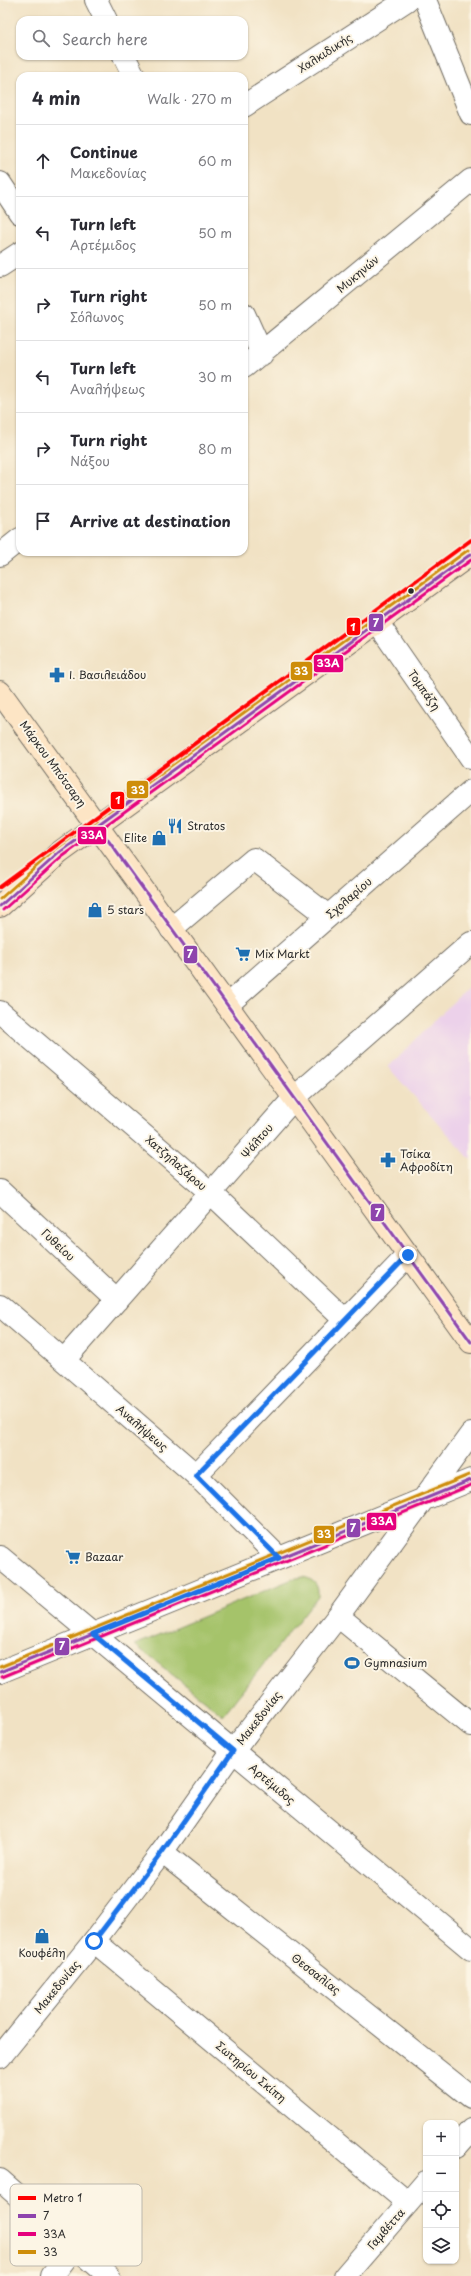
<!DOCTYPE html>
<meta charset="utf-8">
<style>
:root{--surface:#fff;--page:#f7f7f7;--text:#2b2b33;--muted:#7c7c81;--line:#e1e1e2}
body{margin:0;font-family:"Playpen Sans",sans-serif;background:var(--page);color:var(--text)}
.controls{position:absolute;right:12px;bottom:12px;display:grid;overflow:hidden;border-radius:8px;box-shadow:0 1px 3px #0004}
.controls button{width:36px;height:36px;display:grid;place-items:center;padding:0;border:0;border-bottom:1px solid var(--line);background:var(--surface);color:var(--text);font:20px sans-serif}
.stop{position:absolute;width:12px;height:12px;margin:-9px;border:3px solid #1a73e8;border-radius:50%;background:#fff}
.stop.end{background:#1a73e8;border-color:#fff;box-shadow:0 1px 4px #0008}
.list{margin:0;padding:0;list-style:none}
h2{display:flex;justify-content:space-between;align-items:center;height:52px;margin:0;padding:0 16px;font-size:17px}
h2 small{font-size:13px;font-weight:400;color:var(--muted)}
.list li{display:grid;grid-template-columns:26px 1fr auto;gap:12px;align-items:center;box-sizing:border-box;height:72px;padding:0 16px;border-top:1px solid var(--line)}
.list b{display:block;font-size:15px;white-space:nowrap}
.list p{margin:0;font-size:13px;white-space:nowrap;color:var(--muted)}
.list em{font-size:13px;font-style:normal;color:var(--muted)}
.icon{flex:none;width:22px;height:22px;fill:none;stroke:currentColor;stroke-width:2;stroke-linecap:round;stroke-linejoin:round}
.map{position:relative;flex:none;width:471px;height:2276px;overflow:hidden}
.search{position:absolute;background:var(--surface);box-shadow:0 1px 3px #0004;left:16px;top:16px;width:232px;height:44px;display:flex;align-items:center;gap:10px;box-sizing:border-box;padding:0 14px;border-radius:12px;color:var(--muted);font-size:15px}
.panel{position:absolute;background:var(--surface);box-shadow:0 1px 3px #0004;left:16px;top:72px;width:232px;height:484px;border-radius:12px}
.map>svg:first-child{display:block}
</style>
<div class="map">
<svg width="471" height="2276" viewBox="0 0 471 2276">
<rect width="100%" height="100%" fill="#fcf5e5"/>
<filter id="ink" filterUnits="userSpaceOnUse"><feTurbulence type="fractalNoise" baseFrequency=".025" numOctaves="2"/><feDisplacementMap in="SourceGraphic" scale="8" xChannelSelector="R" yChannelSelector="G"/><feConvolveMatrix kernelMatrix="1 2 1 2 8 2 1 2 1" color-interpolation-filters="sRGB"/></filter>
<filter id="wash" filterUnits="userSpaceOnUse"><feTurbulence type="fractalNoise" baseFrequency=".012" numOctaves="4" result="noise"/><feDisplacementMap in="SourceGraphic" scale="16" xChannelSelector="R" yChannelSelector="G"/><feGaussianBlur stdDeviation="0.9" result="paint"/><feColorMatrix in="noise" values="0 0 0 0 0 0 0 0 0 0 0 0 0 0 0 0 0 1.4 0 .05"/><feComposite in="paint" operator="in"/></filter>
<g filter="url(#wash)">
<rect width="100%" height="100%" fill="#f1e2c4"/>
<!-- built -->
<path fill="#ecd1ea" d="M471 984V1160L388 1067Z"/>
<!-- green -->
<path fill="#a5c36a" stroke="#68774a" d="M304 1577C314 1580 319 1585 318 1596L223 1715 135 1645 295 1578Z"/>
</g>
<g filter="url(#ink)">
<g fill="none" stroke-linecap="round" stroke-linejoin="round">
<!-- pedestrian casing -->
<g stroke="#706b61" stroke-width="24">
<path id="pedestrian" d="M171 929 254 859 328 916"/>
</g>
<!-- minor casing -->
<g stroke="#706b61" stroke-width="24">
<path id="minor" d="M96 0 106 20
M425 0 471 114
M124 56 134 76
M244 106 407 0
M0 183 20 213
M0 266 20 253
M244 314 262 354
M244 367 471 180
M0 555 20 539
M377 622 471 758
M227 1005 471 791
M0 1012 211 1193 345 1320
M0 1191 117 1300
M0 1305 196 1475 279 1558
M64 1360 294 1098 471 943
M196 1475 408 1255
M0 1557 471 1949
M338 1616 471 1725
M162 1852 471 2097
M94 1941 408 2203
M456 2147 471 2130
M52 2276 75 2246
M345 2276 426 2182"/>
</g>
<!-- tertiary casing -->
<g stroke="#706b61" stroke-width="24">
<path id="tertiary" d="M0 1672 471 1480
M0 2057 94 1941 162 1852 233 1751 338 1616 471 1434
M0 2180 109 2276"/>
</g>
<!-- secondary casing -->
<g stroke="#706b61" stroke-width="24">
<path id="secondary" d="M0 692 471 1342
M0 906 59 853 471 554"/>
</g>
<!-- pedestrian -->
<use href="#pedestrian" stroke="#fff" stroke-width="22"/>
<!-- minor -->
<use href="#minor" stroke="#fff" stroke-width="22"/>
<!-- tertiary -->
<use href="#tertiary" stroke="#fff" stroke-width="22"/>
<!-- secondary -->
<use href="#secondary" stroke="#fde5c5" stroke-width="22"/>
<!-- bus-1 casing -->
<g stroke="#fcf5e5" stroke-width="6">
<path id="bus-1" d="M97 825 471 1342
M0 906 59 853 471 554
M0 1672 471 1480"/>
</g>
<!-- bus-2 casing -->
<g stroke="#fcf5e5" stroke-width="6">
<path id="bus-2" d="M3 910 62 857 471 560
M2 1677 471 1485"/>
</g>
<!-- bus-3 casing -->
<g stroke="#fcf5e5" stroke-width="6">
<path id="bus-3" d="M0 899 56 849 468 550
M0 1667 469 1475"/>
</g>
<!-- bus-1 -->
<use href="#bus-1" stroke="#8e44ad" stroke-width="3"/>
<!-- bus-2 -->
<use href="#bus-2" stroke="#e5007d" stroke-width="3"/>
<!-- bus-3 -->
<use href="#bus-3" stroke="#ce8d09" stroke-width="3"/>
<!-- metro-1 casing -->
<g stroke="#fcf5e5" stroke-width="7">
<path id="metro-1" d="M0 887 471 540"/>
</g>
<!-- metro-1 -->
<use href="#metro-1" stroke="#f00" stroke-width="4"/>
</g>
</g>
<g fill="none" stroke-linecap="round" stroke-linejoin="round" filter="url(#ink)">
<!-- route -->
<path stroke="#1a73e8" stroke-width="5" d="M94 1941 162 1852 233 1751 93 1634 279 1558 196 1475 408 1255"/>
</g>
<!-- icons -->
<defs>
<g id="pharmacy-bare" transform="scale(1.2)"><path d="M-2-6h4v4h4v4h-4v4h-4v-4h-4v-4h4Z" fill="#1f6fb2" stroke="#fcf5e5" stroke-width="2.5" paint-order="stroke"/></g>
<g id="restaurant-bare" transform="scale(1.2)"><path d="M-5-6h1v4h1v-4h1v4h1v-4h1v5L-1.5 .5V6h-2V.5L-5-1ZM5-6V6H3V1.5H1.5Q1.5-4 5-6Z" fill="#1f6fb2" stroke="#fcf5e5" stroke-width="2.5" paint-order="stroke"/></g>
<g id="shop-bare" transform="scale(1.2)"><path d="M-5-2.5h2.3a2.7 3.5 0 0 1 5.4 0H5L5.5 6h-11ZM-1.5-2.5h3a1.5 2.3 0 0 0-3 0Z" fill="#1f6fb2" stroke="#fcf5e5" stroke-width="2.5" paint-order="stroke"/></g>
<g id="supermarket-bare" transform="scale(1.2)"><path d="M-6-5.5h2.5l.6 2H6L4.5 2H-2.5L-4.4-4H-6ZM-1.5 3.2a1.3 1.3 0 1 0 .1 0ZM3 3.2a1.3 1.3 0 1 0 .1 0Z" fill="#1f6fb2" stroke="#fcf5e5" stroke-width="2.5" paint-order="stroke"/></g>
<g id="stadium-bare" transform="scale(1.2)"><path d="M0-5a6.5 5 0 1 0 0 10a6.5 5 0 1 0 0-10ZM-3.5-1.8h7v3.6h-7Z" fill="#1f6fb2" stroke="#fcf5e5" stroke-width="2.5" paint-order="stroke"/></g>
</defs>
<g fill-rule="evenodd">
<use href="#pharmacy-bare" x="57" y="675"/>
<use href="#restaurant-bare" x="175" y="826"/>
<use href="#shop-bare" x="159" y="838"/>
<use href="#shop-bare" x="95" y="910"/>
<use href="#supermarket-bare" x="243" y="954"/>
<use href="#pharmacy-bare" x="388" y="1160"/>
<use href="#supermarket-bare" x="73" y="1557"/>
<use href="#stadium-bare" x="352" y="1663"/>
<use href="#shop-bare" x="42" y="1936"/>
</g>
<!-- markers -->
<circle fill="#2b2b2b" stroke="#fcf5e5" stroke-width="1.5" cx="411" cy="591" r="3.5"/>
<g text-anchor="middle" stroke-width="4" stroke-linejoin="round" paint-order="stroke">
<!-- street labels -->
<g font-size="11" fill="#2b2b2b" stroke="#fcf5e5">
<text transform="translate(325 53) rotate(-33)" y="4">Χαλκιδικής</text>
<text transform="translate(358 274) rotate(-40)" y="4">Μυκηνών</text>
<text transform="translate(424 690) rotate(55)" y="4">Τομπάζη</text>
<text transform="translate(53 764) rotate(54)" y="4">Μάρκου Μπότσαρη</text>
<text transform="translate(349 898) rotate(-41)" y="4">Σχολαρίου</text>
<text transform="translate(257 1141) rotate(-49)" y="4">Ψάλτου</text>
<text transform="translate(176 1163) rotate(41)" y="4">Χατζηλαζάρου</text>
<text transform="translate(58 1245) rotate(43)" y="4">Γυθείου</text>
<text transform="translate(142 1428) rotate(41)" y="4">Αναλήψεως</text>
<text transform="translate(259 1718) rotate(-52)" y="4">Μακεδονίας</text>
<text transform="translate(272 1784) rotate(40)" y="4">Αρτέμιδος</text>
<text transform="translate(316 1974) rotate(38)" y="4">Θεσσαλίας</text>
<text transform="translate(57 1987) rotate(-51)" y="4">Μακεδονίας</text>
<text transform="translate(251 2072) rotate(40)" y="4">Σωτηρίου Σκίπη</text>
<text transform="translate(386 2229) rotate(-49)" y="4">Γαμβέττα</text>
</g>
<!-- poi labels -->
<g font-size="11" fill="#2b2b2b" stroke="#fcf5e5" text-anchor="start">
<text x="69" y="679">Ι. Βασιλειάδου</text>
<text x="187" y="830">Stratos</text>
<text x="147" y="842" text-anchor="end">Elite</text>
<text x="107" y="914">5 stars</text>
<text x="255" y="958">Mix Markt</text>
<text x="400" y="1158">Τσίκα<tspan x="400" dy="13">Αφροδίτη</tspan></text>
<text x="85" y="1561">Bazaar</text>
<text x="364" y="1667">Gymnasium</text>
<text x="42" y="1957" text-anchor="middle">Κουφέλη</text>
</g>
</g>
<!-- legend -->
<rect x="10" y="2184" width="132" height="82" rx="6" fill="#fcf5e5" stroke="#bdb8ad" stroke-width="1"/>
<rect x="18" y="2196" width="18" height="4" fill="#f00"/>
<rect x="18" y="2214" width="18" height="4" fill="#8e44ad"/>
<rect x="18" y="2232" width="18" height="4" fill="#e5007d"/>
<rect x="18" y="2250" width="18" height="4" fill="#ce8d09"/>
<g font-size="11" fill="#2b2b2b">
<text x="43" y="2202">Metro 1</text>
<text x="43" y="2220">7</text>
<text x="43" y="2238">33A</text>
<text x="43" y="2256">33</text>
</g>
<g stroke="#fcf5e5" stroke-width="1.5">
<rect x="368" y="613" width="16" height="19" rx="4" fill="#8e44ad"/>
<rect x="346" y="617" width="15" height="19" rx="4" fill="#f00"/>
<rect x="313" y="654" width="31" height="19" rx="4" fill="#e5007d"/>
<rect x="290" y="661" width="23" height="20" rx="4" fill="#ce8d09"/>
<rect x="126" y="780" width="23" height="19" rx="4" fill="#ce8d09"/>
<rect x="110" y="791" width="15" height="19" rx="4" fill="#f00"/>
<rect x="77" y="826" width="30" height="19" rx="4" fill="#e5007d"/>
<rect x="183" y="945" width="15" height="19" rx="4" fill="#8e44ad"/>
<rect x="370" y="1203" width="15" height="19" rx="4" fill="#8e44ad"/>
<rect x="366" y="1512" width="31" height="19" rx="4" fill="#e5007d"/>
<rect x="346" y="1518" width="15" height="20" rx="4" fill="#8e44ad"/>
<rect x="313" y="1525" width="22" height="19" rx="4" fill="#ce8d09"/>
<rect x="54" y="1637" width="16" height="19" rx="4" fill="#8e44ad"/>
</g>
<g font-size="11" text-anchor="middle" font-weight="bold" fill="#fff">
<text x="376" y="627">7</text>
<text x="353" y="631">1</text>
<text x="328" y="667">33A</text>
<text x="301" y="675">33</text>
<text x="138" y="794">33</text>
<text x="118" y="804">1</text>
<text x="92" y="839">33A</text>
<text x="190" y="958">7</text>
<text x="378" y="1217">7</text>
<text x="382" y="1525">33A</text>
<text x="353" y="1532">7</text>
<text x="324" y="1538">33</text>
<text x="62" y="1650">7</text>
</g>
</svg>
<div class="controls">
<button>+</button>
<button>−</button>
<button><svg class="icon" aria-label="locate" viewBox="0 0 24 24"><circle cx="12" cy="12" r="6"/><path d="M12 2v4M12 18v4M2 12h4M18 12h4"/></svg></button>
<button><svg class="icon" aria-label="layers" viewBox="0 0 24 24"><path d="M12 4l9 5-9 5-9-5zM3 14l9 5 9-5"/></svg></button>
</div>
<div class="stop" style="left:94px;top:1941px"></div>
<div class="stop end" style="left:408px;top:1255px"></div>
<div class="search"><svg class="icon" aria-label="search" viewBox="0 0 24 24"><circle cx="10" cy="10" r="6"/><path d="M15 15l6 6"/></svg>Search here</div>
<section class="panel">
<h2>4 min<small>Walk · 270 m</small></h2>
<ul class="list">
<li><svg class="icon" aria-label="ahead" viewBox="0 0 24 24"><path d="M12 20V5M6 11l6-6 6 6"/></svg><div><b>Continue</b><p>Μακεδονίας</p></div><em>60 m</em></li>
<li><svg class="icon" aria-label="left" viewBox="0 0 24 24"><path d="M17 20v-9H6M10 6l-5 5 5 5"/></svg><div><b>Turn left</b><p>Αρτέμιδος</p></div><em>50 m</em></li>
<li><svg class="icon" aria-label="right" viewBox="0 0 24 24"><path d="M7 20v-9h11M14 6l5 5-5 5"/></svg><div><b>Turn right</b><p>Σόλωνος</p></div><em>50 m</em></li>
<li><svg class="icon" aria-label="left" viewBox="0 0 24 24"><path d="M17 20v-9H6M10 6l-5 5 5 5"/></svg><div><b>Turn left</b><p>Αναλήψεως</p></div><em>30 m</em></li>
<li><svg class="icon" aria-label="right" viewBox="0 0 24 24"><path d="M7 20v-9h11M14 6l5 5-5 5"/></svg><div><b>Turn right</b><p>Νάξου</p></div><em>80 m</em></li>
<li><svg class="icon" aria-label="arrive" viewBox="0 0 24 24"><path d="M6 21V4h12l-3 4 3 4H6"/></svg><div><b>Arrive at destination</b></div></li>
</ul>
</section>
</div>
